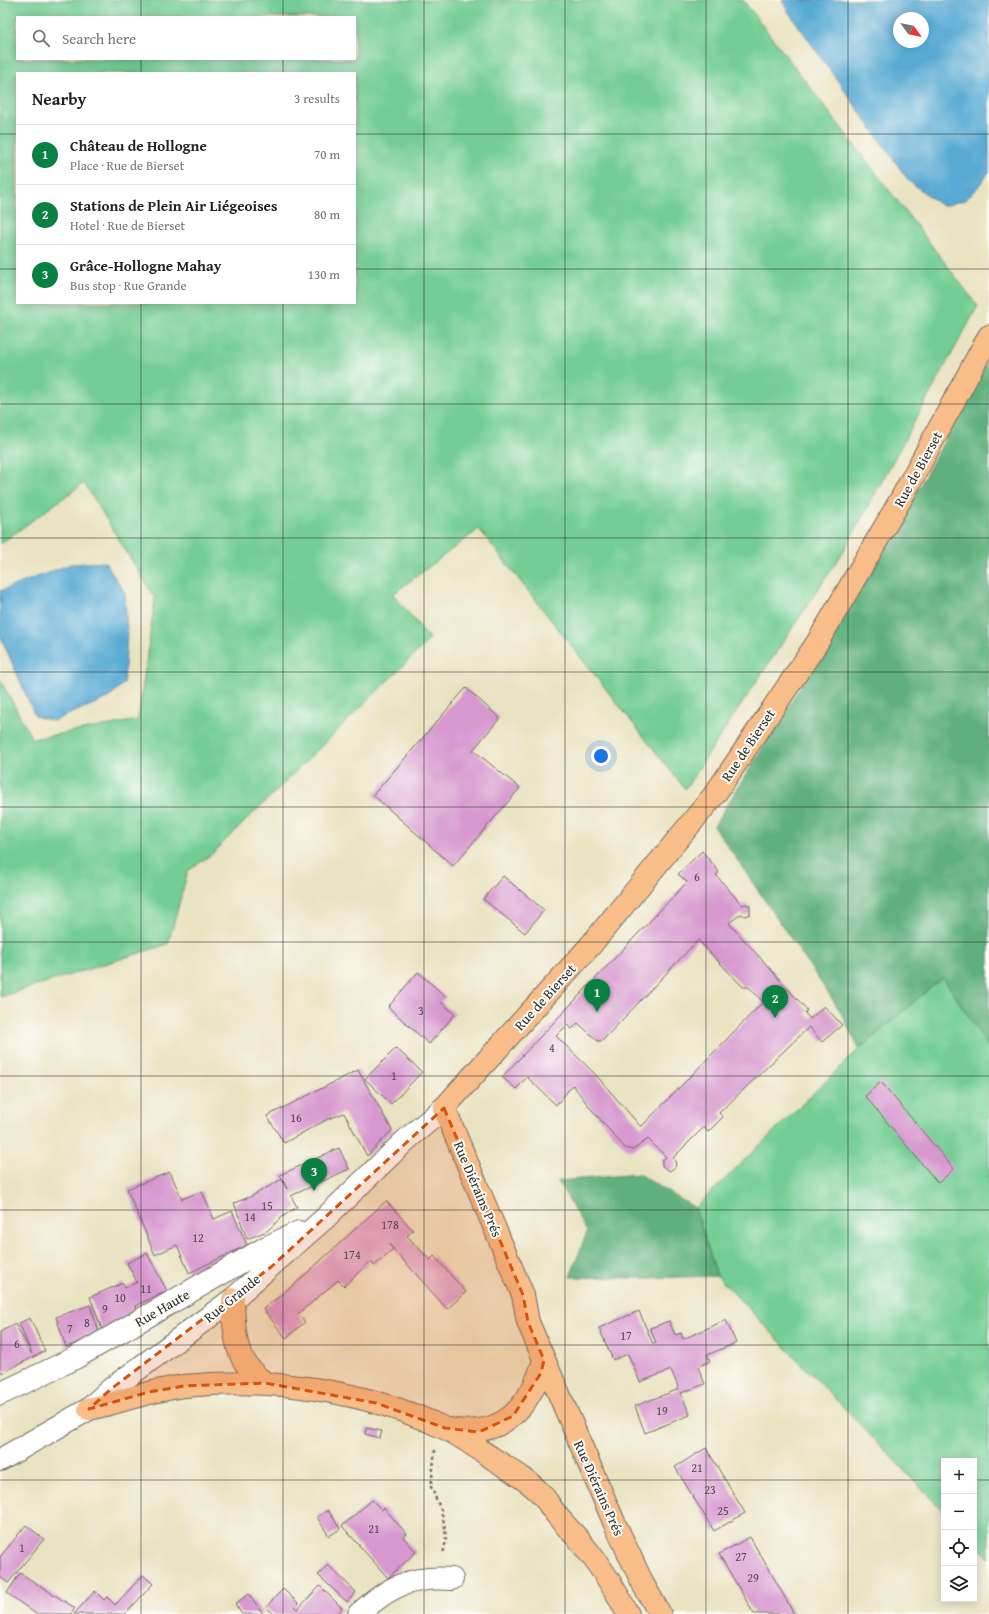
<!DOCTYPE html>
<meta charset="utf-8">
<style>
:root{--surface:#fff;--page:#f6f6f6;--text:#202124;--muted:#757577;--line:#e0e0e0;--accent:#0b8043}
body{margin:0;font-family:"Gentium Book Plus",serif;background:var(--page);color:var(--text)}
.controls{position:absolute;right:12px;bottom:12px;display:grid;overflow:hidden;border-radius:0px;box-shadow:0 2px 10px #0003}
.controls button{width:36px;height:36px;display:grid;place-items:center;padding:0;border:0;border-bottom:1px solid var(--line);background:var(--surface);color:var(--text);font:20px sans-serif}
.compass{position:absolute;left:893px;top:12px;width:36px;height:36px;border-radius:50%;background:var(--surface);box-shadow:0 2px 10px #0003;rotate:123deg}
.you{position:absolute;left:601px;top:756px;width:14px;height:14px;margin:-10px;border:3px solid #fff;border-radius:50%;background:#1a73e8;box-shadow:0 0 0 6px #1a73e833}
.badge{display:grid;place-items:center;width:26px;height:26px;border-radius:50%;background:var(--accent);color:#fff;font-size:13px;font-weight:700}
.pin{position:absolute;translate:-50% -33px;filter:drop-shadow(0 1px 2px #0008)}
.pin::after{content:'';position:absolute;top:21px;width:14px;height:12px;background:inherit;clip-path:polygon(0 0,100% 0,50% 100%)}
.list{margin:0;padding:0;list-style:none}
h2{display:flex;justify-content:space-between;align-items:center;height:52px;margin:0;padding:0 16px;font-size:17px}
h2 small{font-size:13px;font-weight:400;color:var(--muted)}
.list li{display:grid;grid-template-columns:26px 1fr auto;gap:12px;align-items:center;box-sizing:border-box;height:60px;padding:0 16px;border-top:1px solid var(--line)}
.list b{display:block;font-size:15px;white-space:nowrap}
.list p{margin:0;font-size:13px;white-space:nowrap;color:var(--muted)}
.list em{font-size:13px;font-style:normal;color:var(--muted)}
.icon{flex:none;width:22px;height:22px;fill:none;stroke:currentColor;stroke-width:2;stroke-linecap:round;stroke-linejoin:round}
.map{position:relative;flex:none;width:989px;height:1614px;overflow:hidden}
.search{position:absolute;background:var(--surface);box-shadow:0 2px 10px #0003;left:16px;top:16px;width:340px;height:44px;display:flex;align-items:center;gap:10px;box-sizing:border-box;padding:0 14px;border-radius:0px;color:var(--muted);font-size:15px}
.panel{position:absolute;background:var(--surface);box-shadow:0 2px 10px #0003;left:16px;top:72px;width:340px;height:232px;border-radius:0px}
.map>svg:first-child{display:block}
</style>
<div class="map">
<svg width="989" height="1614" viewBox="0 0 989 1614">
<rect width="100%" height="100%" fill="#fdfcf7"/>
<filter id="ink" filterUnits="userSpaceOnUse"><feTurbulence type="fractalNoise" baseFrequency=".025" numOctaves="2"/><feDisplacementMap in="SourceGraphic" scale="8" xChannelSelector="R" yChannelSelector="G"/><feConvolveMatrix kernelMatrix="1 2 1 2 8 2 1 2 1" color-interpolation-filters="sRGB"/></filter>
<filter id="wash" filterUnits="userSpaceOnUse"><feTurbulence type="fractalNoise" baseFrequency=".012" numOctaves="4" result="noise"/><feDisplacementMap in="SourceGraphic" scale="16" xChannelSelector="R" yChannelSelector="G"/><feGaussianBlur stdDeviation="0.9" result="paint"/><feColorMatrix in="noise" values="0 0 0 0 0 0 0 0 0 0 0 0 0 0 0 0 0 1.4 0 .05"/><feComposite in="paint" operator="in"/></filter>
<g filter="url(#wash)">
<rect width="100%" height="100%" fill="#eae3c2"/>
<!-- green -->
<path fill="#73cd94" stroke="#4f7c60" fill-rule="evenodd" d="M0 0H743L978 306 843 552 685 789 479 529 393 594 430 639 212 854 188 871 168 944 0 997V679L32 739 138 720 155 598 84 483 0 544ZM17 17H355V59H17ZM17 73H355V303H17Z
M943 977 989 1048V1558L974 1543V1461H944V1512L717 1276 695 1208 859 1049Z"/>
<!-- forest -->
<path fill="#5eb07e" stroke="#446e54" d="M989 358V1048L943 977 859 1049 839 1009 714 826 883 554Z
M639 1174 695 1208 717 1276 646 1278 570 1277 587 1232 558 1181Z"/>
<!-- water -->
<path fill="#59aad4" stroke="#426a80" fill-rule="evenodd" d="M782 0H989V172L977 188 965 200 942 206 909 181 788 11ZM899 18H923V42H899Z
M105 562 125 593 127 633 124 683 108 698 53 721 35 716 0 635V591L71 564Z"/>
<g id="blocks">
<!-- building -->
<path fill="#d798cf" fill-rule="evenodd" d="M466 688 500 718 473 750 520 788 453 866 373 795Z
M702 851 719 872 716 875 742 905 746 904 750 906V914L745 916 741 914 729 923 807 1010 805 1013 810 1019 824 1006 842 1025 822 1042 809 1027 719 1113 723 1117 708 1132 704 1127 673 1158 675 1161 676 1166 670 1171 662 1166V1160L666 1157 648 1139 633 1150 625 1148 591 1109 573 1085 556 1105 527 1077 516 1089 502 1077 687 882 678 874ZM698 940 743 987H749L763 1002 641 1127 595 1074 556 1036 567 1025 572 1029 578 1023 598 1041H602Z
M503 876 544 910 525 933 483 899Z
M418 972 446 997 441 1002 455 1014 429 1044 388 1007Z
M396 1048 422 1072 391 1104 365 1079Z
M358 1070 392 1130 367 1156 344 1113 326 1120 284 1143 267 1116Z
M881 1082 954 1169 938 1183 865 1096Z
M339 1148 349 1169 291 1196 297 1207 282 1217 267 1231 247 1239 234 1203 252 1196 282 1179 287 1189 280 1175Z
M170 1172 182 1199 202 1191 214 1219 232 1211 247 1245 189 1273 177 1245 155 1255 127 1189Z
M386 1201 413 1230 407 1236 430 1260 434 1256 466 1292 447 1309 389 1244 393 1249 374 1266 371 1261 344 1286 338 1280 298 1314 305 1322 286 1338 263 1309 296 1283Z
M147 1253 167 1291 135 1306 138 1315 103 1332 90 1297 123 1283 125 1288 137 1282 127 1263Z
M90 1305 100 1335 66 1347 56 1317Z
M639 1311 653 1344 656 1343 650 1328 669 1321 675 1335 681 1333 683 1339 726 1320 736 1343 707 1355 710 1361 698 1367 705 1384 681 1393 690 1415 645 1433 635 1406 679 1389 674 1377 671 1370 640 1382 628 1354 613 1360 599 1328Z
M30 1318 45 1351 2 1373 0 1370V1332L15 1324 32 1354 19 1323Z
M366 1428 382 1431 380 1438 365 1434Z
M706 1448 745 1513 714 1531 675 1467Z
M372 1500 382 1510 384 1508 407 1534 403 1537 416 1552 388 1578 342 1526Z
M328 1510 340 1529 329 1536 317 1517Z
M26 1525 44 1539 8 1583 0 1577V1557Z
M750 1537 775 1580 794 1614H754L732 1576 719 1554Z
M328 1565 356 1592 347 1602 318 1575Z
M20 1573 75 1608 71 1614H36L7 1593Z
M143 1575 153 1584 125 1614H74L95 1591 104 1600 107 1597 115 1605Z
M320 1586 342 1608 337 1614H274L266 1607 283 1589 298 1603 295 1606 298 1609Z
M249 1594 263 1614H242L235 1604Z"/>
</g>
</g>
<g filter="url(#ink)">
<use href="#blocks" fill-opacity="0" stroke="#6e6b60" stroke-width="1"/>
<g fill="none" stroke-linecap="round" stroke-linejoin="round">
<!-- minor casing -->
<g stroke="#6e6b60" stroke-width="24">
<path id="minor" d="M0 1394 75 1358 267 1247 299 1232
M0 1460 89 1409 111 1389 233 1299 323 1220 406 1140 444 1108
M359 1614C389 1586 411 1576 452 1579"/>
</g>
<!-- major casing -->
<g stroke="#6e6b60" stroke-width="24">
<path id="major" d="M233 1299C234 1333 234 1362 265 1383
M89 1409C121 1402 151 1390 184 1386 272 1377 364 1390 444 1428 461 1436 477 1448 492 1458 509 1469 530 1481 543 1496 548 1502 551 1508 556 1514 564 1525 575 1534 583 1545 601 1566 615 1589 628 1614
M450 1429C503 1439 530 1407 544 1360
M660 1614 644 1586 614 1522 528 1322 523 1295 444 1108 590 946 715 794 817 643 901 499 989 336"/>
</g>
<!-- path -->
<path stroke="#6e6b60" stroke-width="2.5" stroke-dasharray="3 3" stroke-linecap="butt" d="M435 1450 431 1487 441 1510 445 1528 446 1540 443 1554"/>
<!-- minor -->
<use href="#minor" stroke="#fff" stroke-width="22"/>
<!-- major -->
<use href="#major" stroke="#f8bd89" stroke-width="22"/>
</g>
</g>
<!-- marked area -->
<path fill="#d5540f" fill-opacity="0.2" stroke="#d5540f" stroke-width="3" stroke-dasharray="8 5" stroke-linejoin="round" d="M444 1108 523 1295 528 1322 544 1360 541 1373 513 1416 479 1432 445 1428 376 1403 265 1383 184 1386 149 1392 89 1409 111 1389 271 1267Z"/>
<!-- grid -->
<path fill="none" stroke="#2b2b2b" stroke-width="1" stroke-opacity="0.55" d="M141 0V17M283 0V17M424 0V1614M565 0V1614M706 0V1614M848 0V1614M141 59V73M283 59V73M0 134H17M355 134H989M0 269H17M355 269H989M141 303V1614M283 303V1614M0 404H989M0 538H989M0 672H989M0 807H989M0 942H989M0 1076H989M0 1210H989M0 1345H989M0 1480H944M974 1480H989"/>
<g text-anchor="middle" stroke-width="4" stroke-linejoin="round" paint-order="stroke">
<!-- number labels -->
<g font-size="12" fill="#564654">
<text x="697" y="881">6</text>
<text x="421" y="1015">3</text>
<text x="552" y="1052">4</text>
<text x="394" y="1080">1</text>
<text x="296" y="1122">16</text>
<text x="267" y="1210">15</text>
<text x="250" y="1221">14</text>
<text x="390" y="1229">178</text>
<text x="198" y="1242">12</text>
<text x="352" y="1259">174</text>
<text x="146" y="1293">11</text>
<text x="120" y="1302">10</text>
<text x="105" y="1313">9</text>
<text x="87" y="1327">8</text>
<text x="70" y="1333">7</text>
<text x="626" y="1340">17</text>
<text x="17" y="1348">6</text>
<text x="662" y="1415">19</text>
<text x="697" y="1472">21</text>
<text x="710" y="1494">23</text>
<text x="723" y="1515">25</text>
<text x="374" y="1533">21</text>
<text x="22" y="1552">1</text>
<text x="741" y="1561">27</text>
<text x="753" y="1582">29</text>
</g>
<!-- street labels -->
<g font-size="14" fill="#2b2b2b" stroke="#fdfcf7">
<text transform="translate(918 469) rotate(-61)" y="5">Rue de Bierset</text>
<text transform="translate(748 745) rotate(-56)" y="5">Rue de Bierset</text>
<text transform="translate(545 997) rotate(-48)" y="5">Rue de Bierset</text>
<text transform="translate(478 1189) rotate(67)" y="5">Rue Diérains Prés</text>
<text transform="translate(232 1298) rotate(-39)" y="5">Rue Grande</text>
<text transform="translate(162 1308) rotate(-30)" y="5">Rue Haute</text>
<text transform="translate(599 1488) rotate(66)" y="5">Rue Diérains Prés</text>
</g>
</g>
</svg>
<div class="controls">
<button>+</button>
<button>−</button>
<button><svg class="icon" aria-label="locate" viewBox="0 0 24 24"><circle cx="12" cy="12" r="6"/><path d="M12 2v4M12 18v4M2 12h4M18 12h4"/></svg></button>
<button><svg class="icon" aria-label="layers" viewBox="0 0 24 24"><path d="M12 4l9 5-9 5-9-5zM3 14l9 5 9-5"/></svg></button>
</div>
<svg class="compass" viewBox="-18 -18 36 36"><path d="M0-13l5 13h-10z" fill="#e53935"/><path d="M0 13l5-13h-10z" fill="#757577"/></svg>
<div class="you"></div>
<div class="pin badge" style="left:597px;top:1012px">1</div>
<div class="pin badge" style="left:775px;top:1018px">2</div>
<div class="pin badge" style="left:314px;top:1191px">3</div>
<div class="search"><svg class="icon" aria-label="search" viewBox="0 0 24 24"><circle cx="10" cy="10" r="6"/><path d="M15 15l6 6"/></svg>Search here</div>
<section class="panel">
<h2>Nearby<small>3 results</small></h2>
<ul class="list">
<li><span class="badge">1</span><div><b>Château de Hollogne</b><p>Place · Rue de Bierset</p></div><em>70 m</em></li>
<li><span class="badge">2</span><div><b>Stations de Plein Air Liégeoises</b><p>Hotel · Rue de Bierset</p></div><em>80 m</em></li>
<li><span class="badge">3</span><div><b>Grâce-Hollogne Mahay</b><p>Bus stop · Rue Grande</p></div><em>130 m</em></li>
</ul>
</section>
</div>
